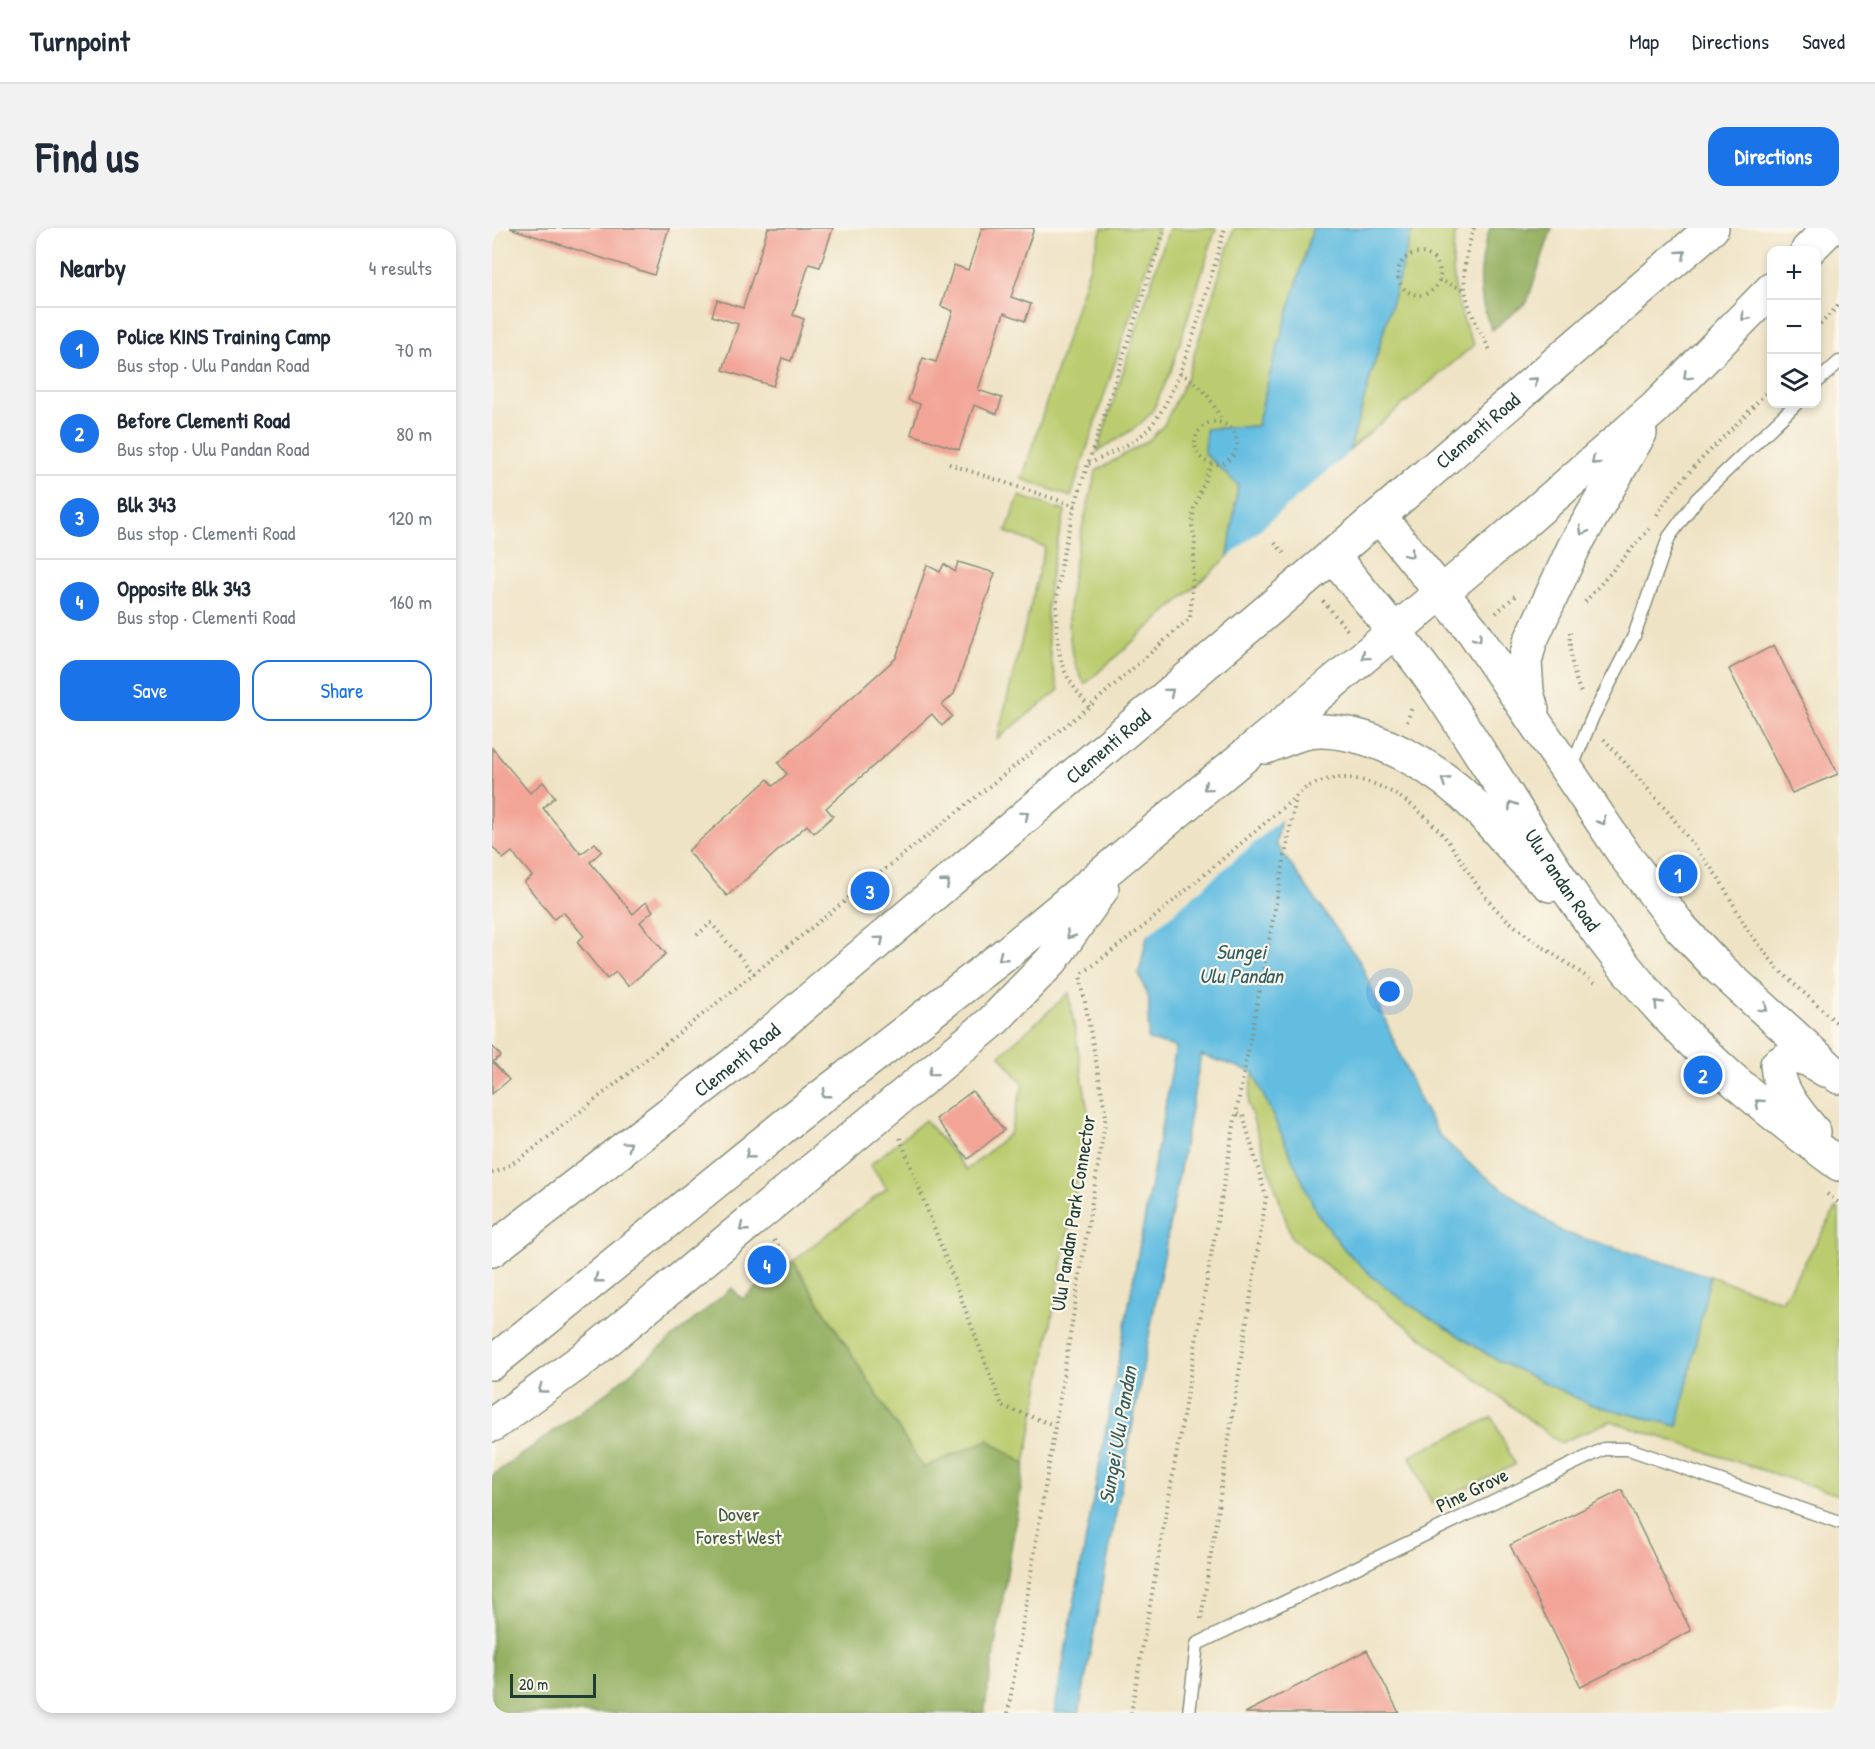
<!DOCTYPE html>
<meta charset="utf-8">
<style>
:root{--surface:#fff;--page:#f2f2f3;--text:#1f2937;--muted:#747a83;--line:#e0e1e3;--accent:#1a73e8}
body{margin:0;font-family:"Patrick Hand",sans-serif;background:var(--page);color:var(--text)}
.controls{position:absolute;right:18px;top:18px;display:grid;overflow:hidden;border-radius:12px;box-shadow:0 3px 9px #0003}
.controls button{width:54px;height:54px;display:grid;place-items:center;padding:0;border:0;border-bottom:2px solid var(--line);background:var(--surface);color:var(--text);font:30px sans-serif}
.scale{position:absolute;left:18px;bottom:15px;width:86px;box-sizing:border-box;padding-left:6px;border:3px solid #1f3d34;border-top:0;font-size:16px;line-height:21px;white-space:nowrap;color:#1f3d34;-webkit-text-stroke:4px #fbf7ec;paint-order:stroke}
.you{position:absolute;left:898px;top:764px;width:21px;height:21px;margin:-15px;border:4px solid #fff;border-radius:50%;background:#1a73e8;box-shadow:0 0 0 9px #1a73e833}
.badge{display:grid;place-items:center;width:39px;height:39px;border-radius:50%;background:var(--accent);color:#fff;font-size:20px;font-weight:700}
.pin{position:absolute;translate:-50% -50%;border:3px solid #fff;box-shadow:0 2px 6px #0006}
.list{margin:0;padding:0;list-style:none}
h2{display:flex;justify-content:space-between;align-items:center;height:78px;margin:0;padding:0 24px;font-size:26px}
h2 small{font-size:20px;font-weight:400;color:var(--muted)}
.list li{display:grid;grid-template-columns:39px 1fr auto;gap:18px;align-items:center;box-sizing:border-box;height:84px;padding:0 24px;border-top:2px solid var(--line)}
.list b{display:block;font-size:22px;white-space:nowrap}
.list p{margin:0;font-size:20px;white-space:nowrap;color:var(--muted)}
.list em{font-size:20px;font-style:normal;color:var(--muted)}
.actions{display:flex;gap:12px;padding:18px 24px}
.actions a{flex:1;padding:14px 0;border:2px solid var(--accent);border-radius:18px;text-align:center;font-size:21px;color:var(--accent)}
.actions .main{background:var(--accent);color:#fff}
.icon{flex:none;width:33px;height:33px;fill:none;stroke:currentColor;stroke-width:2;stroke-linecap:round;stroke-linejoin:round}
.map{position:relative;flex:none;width:1347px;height:1485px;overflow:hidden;border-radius:18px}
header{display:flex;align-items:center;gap:36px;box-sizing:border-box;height:84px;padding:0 30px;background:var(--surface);border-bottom:2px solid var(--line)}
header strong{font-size:28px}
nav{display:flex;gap:33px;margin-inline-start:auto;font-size:21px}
.intro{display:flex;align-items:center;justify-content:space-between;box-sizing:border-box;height:144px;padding:0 36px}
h1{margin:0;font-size:42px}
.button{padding:15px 27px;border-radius:18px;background:var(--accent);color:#fff;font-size:21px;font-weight:700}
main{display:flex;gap:36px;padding:0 36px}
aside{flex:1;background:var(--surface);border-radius:18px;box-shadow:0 3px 9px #0003}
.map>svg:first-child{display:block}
</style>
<header>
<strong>Turnpoint</strong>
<nav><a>Map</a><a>Directions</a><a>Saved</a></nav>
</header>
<div class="intro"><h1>Find us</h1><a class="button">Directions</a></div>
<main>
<aside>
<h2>Nearby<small>4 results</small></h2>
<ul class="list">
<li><span class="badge">1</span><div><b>Police KINS Training Camp</b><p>Bus stop · Ulu Pandan Road</p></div><em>70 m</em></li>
<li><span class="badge">2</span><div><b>Before Clementi Road</b><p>Bus stop · Ulu Pandan Road</p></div><em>80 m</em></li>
<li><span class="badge">3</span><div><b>Blk 343</b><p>Bus stop · Clementi Road</p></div><em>120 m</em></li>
<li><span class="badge">4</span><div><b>Opposite Blk 343</b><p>Bus stop · Clementi Road</p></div><em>160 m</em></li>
</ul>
<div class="actions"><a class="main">Save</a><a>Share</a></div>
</aside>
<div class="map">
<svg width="1347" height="1485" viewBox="0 0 1347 1485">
<rect width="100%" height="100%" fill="#fbf7ec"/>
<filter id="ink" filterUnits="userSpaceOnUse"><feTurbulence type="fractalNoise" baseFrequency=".0167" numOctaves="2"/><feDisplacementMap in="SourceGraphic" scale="12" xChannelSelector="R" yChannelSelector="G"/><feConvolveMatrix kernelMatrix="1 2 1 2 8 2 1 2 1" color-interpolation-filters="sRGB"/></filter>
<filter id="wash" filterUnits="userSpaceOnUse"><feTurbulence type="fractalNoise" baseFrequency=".008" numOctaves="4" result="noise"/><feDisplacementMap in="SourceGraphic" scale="24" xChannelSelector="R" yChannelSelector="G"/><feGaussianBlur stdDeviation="1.35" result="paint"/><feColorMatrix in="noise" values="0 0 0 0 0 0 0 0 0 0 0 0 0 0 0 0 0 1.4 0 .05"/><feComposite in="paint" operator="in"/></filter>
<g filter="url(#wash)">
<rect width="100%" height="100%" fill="#efe3c5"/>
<!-- green -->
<path fill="#bbcc6f" stroke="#6d8452" stroke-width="1.5" d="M610 0H667L579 269 530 251Z
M677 0H724L679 143 660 184 646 198 605 224Z
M742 0H821L779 142 765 198 714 201 713 226 746 256 736 329 593 456C557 400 591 303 604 243L657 212 672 197 695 149Z
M921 0H965C955 39 964 81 982 117L858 221Z
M527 268 573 283C557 346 545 397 567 462L505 511 553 319 514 304Z
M577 765 597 890 533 1236 496 1212 431 1240 301 1033 395 960 378 937 433 892 475 942 518 905 531 856 508 827Z
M761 844 825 985 853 1022 881 1049 915 1075 1003 1131 1097 1176 1186 1198 1218 1048 1290 1073 1345 979 1347 981V1267L1119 1193 1068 1215 800 1011 756 876Z
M1000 1189 1023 1237 940 1276 918 1228Z"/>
<!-- forest -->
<path fill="#94b062" stroke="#5a764b" stroke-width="1.5" d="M998 0H1060L1035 74 1000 102C983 68 987 35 998 0Z
M301 1033 431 1240 496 1212 533 1236 492 1485H0V1248L114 1165 240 1060 250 1071Z"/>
<!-- water -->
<path fill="#64bde1" stroke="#427d8a" stroke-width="1.5" d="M821 0H921L858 221 784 616 868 734 928 873 948 908 980 938 1070 1004 1218 1048 1186 1198 1097 1176 1003 1131 915 1075 881 1049 853 1022 825 985 761 844 709 827 587 1485H562L684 819 656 812 657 772 647 746 736 330 746 257 713 226 714 201 765 198 779 142Z"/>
<!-- pier -->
<path fill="#efe3c5" d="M861 221 792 589 655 708 654 700 732 333Z"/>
<g id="blocks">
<!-- building -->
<path fill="#f2a497" d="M18 0H177L162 47Z
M276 0H341L328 39 317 36 301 87 312 91 299 133 290 130 281 158 231 142 246 96 220 88 225 72 251 80Z
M490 0H542L519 69 539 76 533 93 512 85 486 162 510 170 505 186 482 177 467 222 419 206 428 176 416 172 431 130 444 134 461 83 449 78 462 37 476 42Z
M466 334 503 345 462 466 450 477 460 488 450 498 440 486 334 580 341 588 322 605 315 597 235 668 196 623 276 551 281 558 295 546 286 535 404 430 435 337 448 344 452 336 463 344Z
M1282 417 1346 546 1300 565 1237 441Z
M0 520 38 565 51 554 63 569 51 580 89 626 103 615 110 623 98 634 141 686 154 674 161 683 148 694 174 726 136 758 124 744 115 751 85 714 92 708 71 684 62 691 32 654 40 648 20 624 11 631 0 618Z
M0 818 9 828 1 834 17 852 0 866Z
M480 863 512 902 476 931 444 891Z
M1130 1262 1199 1403 1089 1459 1018 1317Z
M875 1422 907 1485H753Z"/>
</g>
</g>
<g filter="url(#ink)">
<use href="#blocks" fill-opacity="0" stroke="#87907c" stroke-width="1.5"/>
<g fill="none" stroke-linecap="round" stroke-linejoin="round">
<!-- service casing -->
<g stroke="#87907c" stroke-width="15">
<path id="service" d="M1324 155 1347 134
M1079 541 1101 488 1142 408 1177 309 1205 271 1304 176
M697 1485 705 1416 1112 1221H1137L1347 1294"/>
</g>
<!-- primary casing -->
<g stroke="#87907c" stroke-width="36">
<g id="primary">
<path d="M1316 22 1338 0"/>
<path d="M887 288 981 403 1134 629 1190 701 1228 741 1347 849"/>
<path id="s1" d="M840 327C871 366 905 404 934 444 1006 545 1063 656 1143 751 1202 823 1272 881 1347 936"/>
<path d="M1040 482 1035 464 1033 434 1038 414 1082 319 1148 205"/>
<path d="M774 519C791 512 812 502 831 503 888 505 950 543 988 583 1012 608 1031 635 1058 657"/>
<path d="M1322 904C1305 884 1287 864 1285 837L1301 827 1317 832 1333 842"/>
<path id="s2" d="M0 1022 243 835 887 288 1220 0"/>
<path d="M0 1135 302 890 515 725 991 330 1163 180 1280 61"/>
<path d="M0 1197 97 1127 501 793 560 732 610 661"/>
</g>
</g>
<!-- path -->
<path stroke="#87907c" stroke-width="4" stroke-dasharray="1.5 4.5" stroke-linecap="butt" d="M982 0C964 56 972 74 999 124
M906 46a21 21 0 1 1 42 0a21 21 0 1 1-42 0Z
M947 52 971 61
M1324 101 1347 77
M688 145C710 157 720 171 730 194
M703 215a21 21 0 1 1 42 0a21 21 0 1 1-42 0Z
M457 236 584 278
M597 236C615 226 638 218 653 204 690 170 717 52 733 0
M1165 287C1195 237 1244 202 1280 157
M783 315 794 328
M831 373 857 404
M1093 374 1157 301
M1004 385 1023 368
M1078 404C1077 425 1081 448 1090 467
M597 479C585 463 572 449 568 428 553 348 590 255 615 179 634 119 653 60 673 0
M915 494 920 479
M1112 511 1177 585 1228 652 1255 701 1286 741 1347 797
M205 707 219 695 262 746
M591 745 651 699 815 559C822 556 830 553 837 551 882 543 929 579 955 612 974 637 986 664 1009 686 1038 713 1075 734 1106 757
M408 910 510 1178 562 1197
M0 945 10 942 40 922 597 479 698 390 703 313 700 297 702 280 719 236
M1335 966 1347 975
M282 1012 295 1028
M709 1391 774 969 751 887 744 886
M516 1485 614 888 588 747
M639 1485 744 886 804 570"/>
<!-- service -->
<use href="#service" stroke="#fff" stroke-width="12"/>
<!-- primary -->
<use href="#primary" stroke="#fff" stroke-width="33"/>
</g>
<!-- one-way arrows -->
<defs><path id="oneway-chevron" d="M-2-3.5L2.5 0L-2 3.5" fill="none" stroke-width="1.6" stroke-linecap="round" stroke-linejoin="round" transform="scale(1.5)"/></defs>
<g stroke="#8f9e9a">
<use href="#oneway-chevron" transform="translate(1190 26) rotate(-41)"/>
<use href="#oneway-chevron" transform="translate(1253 89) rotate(133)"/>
<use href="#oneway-chevron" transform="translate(1195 148) rotate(135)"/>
<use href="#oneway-chevron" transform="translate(1042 153) rotate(-41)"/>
<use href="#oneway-chevron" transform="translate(1103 233) rotate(139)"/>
<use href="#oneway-chevron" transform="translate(1091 303) rotate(120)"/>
<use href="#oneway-chevron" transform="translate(918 326) rotate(50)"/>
<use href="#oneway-chevron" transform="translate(986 410) rotate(55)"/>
<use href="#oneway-chevron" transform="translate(873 428) rotate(140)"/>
<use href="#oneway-chevron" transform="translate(678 464) rotate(-40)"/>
<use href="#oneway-chevron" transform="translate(953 553) rotate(-147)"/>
<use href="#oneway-chevron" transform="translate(715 559) rotate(140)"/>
<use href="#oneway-chevron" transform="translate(1020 577) rotate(-123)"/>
<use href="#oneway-chevron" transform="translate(533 587) rotate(-40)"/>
<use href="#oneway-chevron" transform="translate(1110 593) rotate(56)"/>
<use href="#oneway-chevron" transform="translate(454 655) rotate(-41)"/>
<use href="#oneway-chevron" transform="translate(578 707) rotate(125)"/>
<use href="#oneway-chevron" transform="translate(388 712) rotate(-40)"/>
<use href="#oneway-chevron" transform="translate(510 729) rotate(142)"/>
<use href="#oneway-chevron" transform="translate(1166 776) rotate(-134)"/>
<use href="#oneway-chevron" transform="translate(1272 780) rotate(42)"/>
<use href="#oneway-chevron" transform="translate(440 844) rotate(140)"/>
<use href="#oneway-chevron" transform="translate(333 866) rotate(142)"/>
<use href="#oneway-chevron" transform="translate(1267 875) rotate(-139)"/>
<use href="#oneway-chevron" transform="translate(136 917) rotate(-37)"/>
<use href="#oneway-chevron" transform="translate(257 927) rotate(141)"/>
<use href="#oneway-chevron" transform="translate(251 1000) rotate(141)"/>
<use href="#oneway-chevron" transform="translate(106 1051) rotate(141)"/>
<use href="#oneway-chevron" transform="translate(50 1161) rotate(144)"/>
</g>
</g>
<g text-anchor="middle" stroke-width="4.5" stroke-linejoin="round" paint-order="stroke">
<!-- street labels -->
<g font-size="20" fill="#1f3d34" stroke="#fbf7ec">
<text dy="7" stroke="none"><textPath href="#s2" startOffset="1282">Clementi Road</textPath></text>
<text dy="7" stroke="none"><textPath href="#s2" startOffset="796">Clementi Road</textPath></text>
<text dy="7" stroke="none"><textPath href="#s1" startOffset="399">Ulu Pandan Road</textPath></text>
<text dy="7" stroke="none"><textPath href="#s2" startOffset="310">Clementi Road</textPath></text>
<text transform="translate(581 985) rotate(-81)" y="7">Ulu Pandan Park Connector</text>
<text transform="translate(980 1262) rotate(-26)" y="7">Pine Grove</text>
</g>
<!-- park labels -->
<g font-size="20" fill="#3e5a40" stroke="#fbf7ec">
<text x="247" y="1293">Dover<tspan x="247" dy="23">Forest West</tspan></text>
</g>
<!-- water labels -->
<g font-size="21" font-style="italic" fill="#305d5f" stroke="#fbf7ec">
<text x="749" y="731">Sungei<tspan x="749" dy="24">Ulu Pandan</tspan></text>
<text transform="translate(626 1207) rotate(-80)" y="7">Sungei Ulu Pandan</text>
</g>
</g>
</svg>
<div class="controls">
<button>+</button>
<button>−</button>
<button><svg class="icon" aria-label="layers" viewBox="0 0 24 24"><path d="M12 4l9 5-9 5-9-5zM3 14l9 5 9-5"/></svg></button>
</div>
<div class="scale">20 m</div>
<div class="you"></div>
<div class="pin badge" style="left:1186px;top:646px">1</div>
<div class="pin badge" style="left:1211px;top:847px">2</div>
<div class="pin badge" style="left:378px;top:663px">3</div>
<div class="pin badge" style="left:275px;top:1037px">4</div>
</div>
</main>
